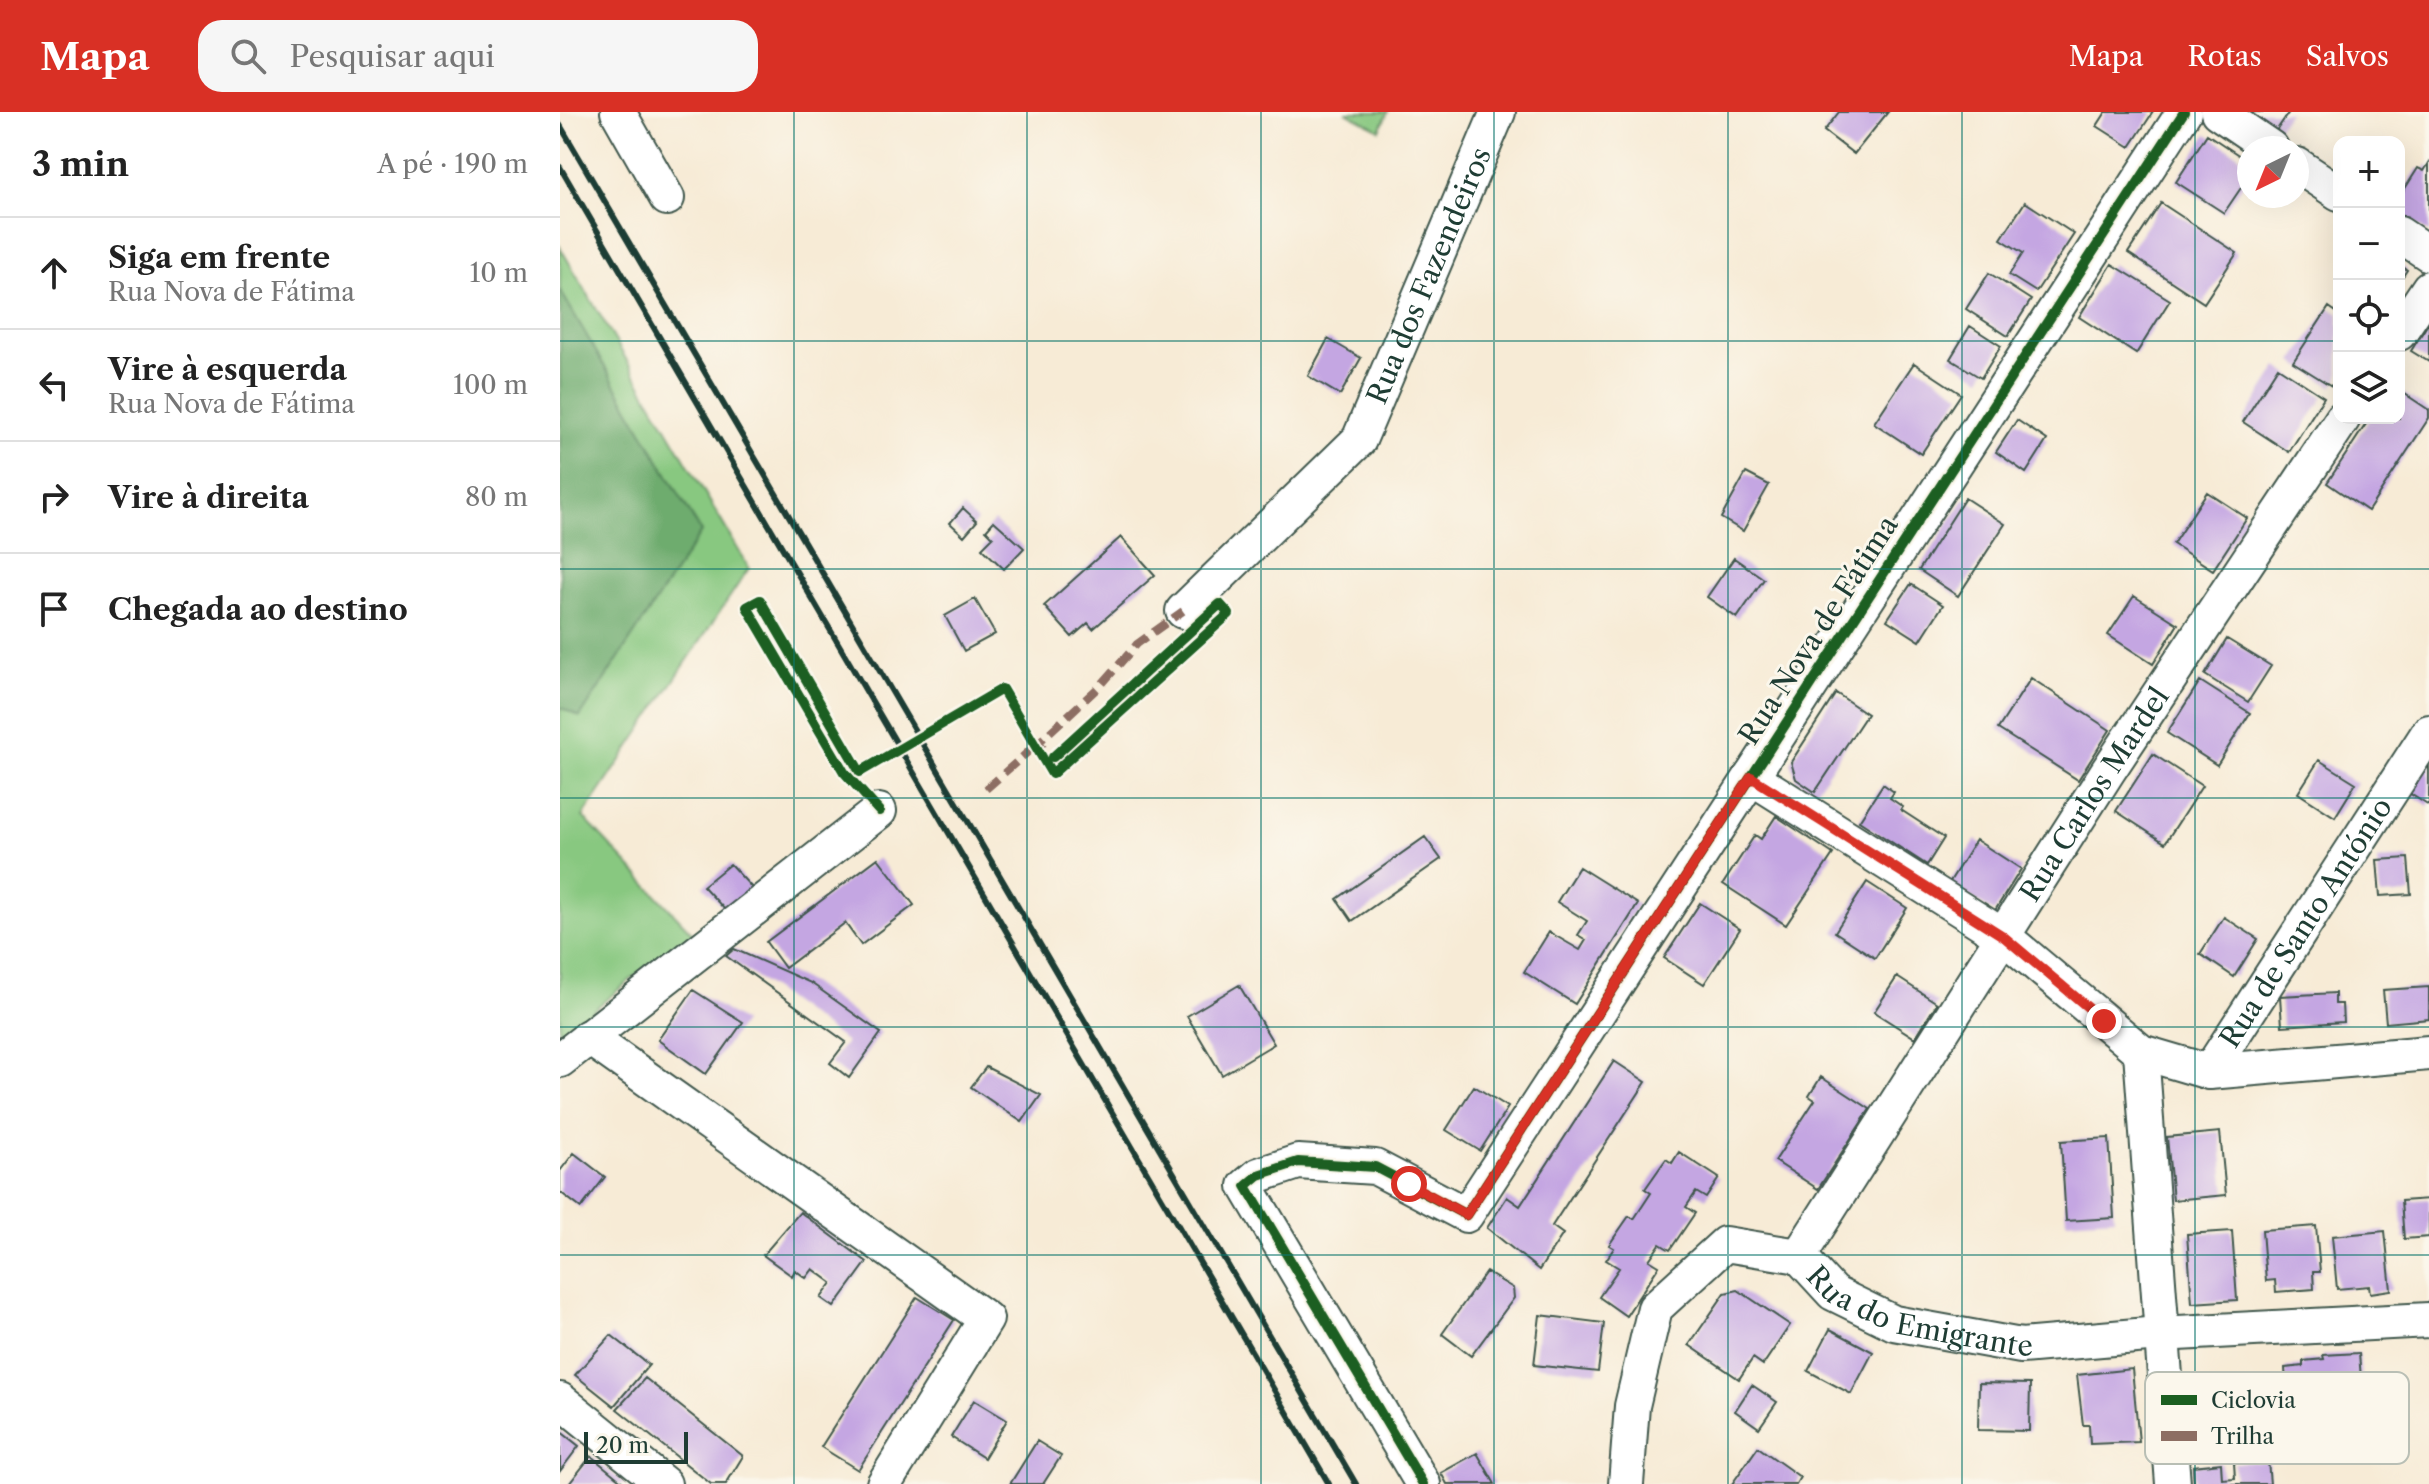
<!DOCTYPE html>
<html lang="pt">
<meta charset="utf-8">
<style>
:root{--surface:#fff;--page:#f6f6f6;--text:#222;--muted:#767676;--line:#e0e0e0;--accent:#d93025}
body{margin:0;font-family:"Libre Caslon Text",serif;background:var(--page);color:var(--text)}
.controls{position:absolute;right:24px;top:24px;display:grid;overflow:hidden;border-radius:16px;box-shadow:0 8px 32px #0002}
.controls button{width:72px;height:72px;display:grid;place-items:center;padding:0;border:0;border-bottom:2px solid var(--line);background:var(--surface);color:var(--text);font:40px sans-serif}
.compass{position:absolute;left:1677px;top:24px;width:72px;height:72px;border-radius:50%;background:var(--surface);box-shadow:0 8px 32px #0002;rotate:223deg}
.scale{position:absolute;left:24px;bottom:20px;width:104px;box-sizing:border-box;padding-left:8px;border:4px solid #1f3d34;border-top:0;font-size:22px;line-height:28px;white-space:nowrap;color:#1f3d34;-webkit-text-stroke:6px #fbf7ec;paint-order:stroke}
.stop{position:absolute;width:24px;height:24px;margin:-18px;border:6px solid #d93025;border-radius:50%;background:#fff}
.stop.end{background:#d93025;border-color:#fff;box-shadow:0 2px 8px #0008}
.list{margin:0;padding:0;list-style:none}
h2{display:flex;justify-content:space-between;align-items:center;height:104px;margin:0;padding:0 32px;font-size:34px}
h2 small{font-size:26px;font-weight:400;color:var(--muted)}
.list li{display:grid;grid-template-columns:52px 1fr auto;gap:24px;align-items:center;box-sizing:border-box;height:112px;padding:0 32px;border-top:2px solid var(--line)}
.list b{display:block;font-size:30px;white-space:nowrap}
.list p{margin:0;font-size:26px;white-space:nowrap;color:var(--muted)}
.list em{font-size:26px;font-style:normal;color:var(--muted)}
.icon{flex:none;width:44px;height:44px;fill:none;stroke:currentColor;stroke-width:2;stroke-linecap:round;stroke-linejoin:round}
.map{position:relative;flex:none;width:1869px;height:1372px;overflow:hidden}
header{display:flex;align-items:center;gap:48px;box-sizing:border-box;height:112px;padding:0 40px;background:var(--accent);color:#fff}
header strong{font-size:38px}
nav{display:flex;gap:44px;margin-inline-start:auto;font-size:28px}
.search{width:560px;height:72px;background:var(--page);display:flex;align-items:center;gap:20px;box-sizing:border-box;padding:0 28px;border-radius:24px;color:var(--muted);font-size:30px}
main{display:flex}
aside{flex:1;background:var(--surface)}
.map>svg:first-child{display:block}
</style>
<header>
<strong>Mapa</strong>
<div class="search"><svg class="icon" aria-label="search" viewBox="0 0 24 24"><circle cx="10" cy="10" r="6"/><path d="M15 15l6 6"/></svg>Pesquisar aqui</div>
<nav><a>Mapa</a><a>Rotas</a><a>Salvos</a></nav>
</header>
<main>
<aside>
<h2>3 min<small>A pé · 190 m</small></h2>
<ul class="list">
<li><svg class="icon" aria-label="ahead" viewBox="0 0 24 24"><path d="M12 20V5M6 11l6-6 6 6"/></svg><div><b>Siga em frente</b><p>Rua Nova de Fátima</p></div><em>10 m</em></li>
<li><svg class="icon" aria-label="left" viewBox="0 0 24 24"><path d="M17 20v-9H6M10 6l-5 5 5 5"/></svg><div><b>Vire à esquerda</b><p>Rua Nova de Fátima</p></div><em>100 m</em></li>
<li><svg class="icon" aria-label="right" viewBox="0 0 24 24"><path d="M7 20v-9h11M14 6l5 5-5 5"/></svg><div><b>Vire à direita</b></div><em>80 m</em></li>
<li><svg class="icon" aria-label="arrive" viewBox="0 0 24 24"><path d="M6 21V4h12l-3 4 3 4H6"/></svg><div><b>Chegada ao destino</b></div></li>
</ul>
</aside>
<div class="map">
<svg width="1869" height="1372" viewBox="0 0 1869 1372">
<rect width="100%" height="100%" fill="#fbf7ec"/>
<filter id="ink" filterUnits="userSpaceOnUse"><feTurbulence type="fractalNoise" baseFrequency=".0125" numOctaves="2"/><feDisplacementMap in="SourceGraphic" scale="16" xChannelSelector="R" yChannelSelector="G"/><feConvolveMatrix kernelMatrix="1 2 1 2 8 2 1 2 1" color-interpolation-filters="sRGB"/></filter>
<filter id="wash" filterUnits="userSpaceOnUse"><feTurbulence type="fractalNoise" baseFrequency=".006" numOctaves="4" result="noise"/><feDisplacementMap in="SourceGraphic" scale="32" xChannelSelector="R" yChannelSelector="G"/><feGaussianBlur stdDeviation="1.8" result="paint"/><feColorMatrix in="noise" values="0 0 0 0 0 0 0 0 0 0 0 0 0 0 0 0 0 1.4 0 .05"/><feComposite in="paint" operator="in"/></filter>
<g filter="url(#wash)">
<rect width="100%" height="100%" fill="#f7ebd6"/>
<!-- green -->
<path fill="#88c880" stroke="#54825a" stroke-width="2" d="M786 0H828L820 18Z
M0 135 189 456 23 705 140 829 114 833 0 925V595L20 605 141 420 0 178Z"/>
<!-- forest -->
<path fill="#6eac6e" stroke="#467451" stroke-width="2" d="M0 178 141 420 20 605 0 595Z"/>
<g id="blocks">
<!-- building -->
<path fill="#c4a6e2" d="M1279 0H1328L1294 42 1264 19Z
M1546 0H1593L1570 35 1537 14Z
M1688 0H1729L1716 19Z
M1647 22 1689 50V64L1664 101 1616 70Z
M1869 51V121L1839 101V86L1858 56 1864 59Z
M1465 90 1514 122 1476 180 1449 163 1463 141 1441 127Z
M1601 91 1677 141 1644 191 1568 141Z
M1552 152 1610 188 1576 242 1519 205Z
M1839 152 1847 158 1839 170Z
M1429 161 1471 188 1448 224 1406 197Z
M1769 195 1779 202V266L1773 275 1733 250Z
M1869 210V250L1851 239Z
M1410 214 1441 234 1421 266 1390 247Z
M768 227 801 246 780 283 748 264Z
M1354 251 1401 282 1361 342 1314 311Z
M1718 255 1764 285 1729 340 1683 310Z
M1839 278 1869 298V306L1808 399 1767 371 1810 306H1839Z
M1457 308 1487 328 1466 361 1436 340Z
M1186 361 1209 373 1183 419 1161 406Z
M1647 380 1687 406 1653 458 1613 432Z
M1405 386 1445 412 1398 484 1359 458Z
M403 396 417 409 404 424 390 411Z
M434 409 464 436 444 457 422 436 433 425 426 418Z
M561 425 595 463 533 517 528 511 512 525 484 494Z
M1174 446 1204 467 1177 506 1147 485Z
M1351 472 1383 493 1360 529 1327 508Z
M1574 484 1618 512 1593 552 1548 523Z
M415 487 435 522 404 539 385 504Z
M1667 527 1711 554 1688 590 1645 563Z
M1471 566 1550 618 1518 668 1438 617Z
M1640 569 1690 601 1657 653 1607 621Z
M1276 581 1307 602 1255 680 1236 667 1231 650Z
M1593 642 1642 674 1605 731 1556 699Z
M1759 648 1796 671 1775 705 1738 681Z
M1869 650V694L1849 681Z
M1323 672 1334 680 1330 686 1343 695 1341 698 1384 726 1367 753 1299 709Z
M1216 704 1273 742 1226 813 1163 772 1195 723 1201 727Z
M865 725 881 747 792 809 777 787Z
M1416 728 1461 757 1434 800 1389 771Z
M318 746 354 793 301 833 285 811 225 856 206 830Z
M1848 746 1851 782 1820 784 1817 748Z
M170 752 193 777 166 799 143 774Z
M1019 755 1078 792 1015 892 964 860 989 820 1020 838 1026 828 1018 823 1027 809 997 790Z
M1307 770 1347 796 1315 846 1275 820Z
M1140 791 1180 817 1144 872 1104 846Z
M1664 805 1698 827 1674 865 1640 842Z
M174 837 251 871 321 921 289 966 270 951 286 930 166 844Z
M1337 865 1377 891 1355 926 1314 900Z
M679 873 714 932 662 963 627 904Z
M1869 875V907L1826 911 1823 878Z
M133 878 183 910 146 962 98 928Z
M1775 881V892H1782L1783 910 1722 914 1720 884Z
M1054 949 1086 970 992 1114 1003 1122 979 1158 927 1116 947 1085 960 1094Z
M426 955 481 983 462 1010 411 975Z
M1261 965 1310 997 1258 1077 1215 1049 1255 988 1249 984Z
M914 974 948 995 920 1039 886 1018Z
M1660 1020 1666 1083 1613 1088 1607 1025Z
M1549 1026 1554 1106 1506 1109 1501 1029Z
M1119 1040 1159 1066 1146 1086 1136 1080 1126 1095 1135 1101 1110 1138 1100 1132 1089 1148 1099 1154 1066 1204 1039 1185 1059 1156 1046 1148 1054 1136 1049 1133 1069 1104 1074 1107 1091 1081 1085 1077 1106 1047 1112 1051Z
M14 1041 45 1065 21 1096 0 1080V1059Z
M1869 1087V1125L1844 1127 1841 1089Z
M240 1100 307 1150 274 1195 261 1186 272 1171 253 1157 246 1166 235 1158 232 1164 203 1143Z
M1756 1114 1760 1160H1753L1754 1177 1716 1180 1715 1168 1706 1169 1702 1118Z
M1672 1119 1677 1188 1632 1191 1627 1122Z
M1825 1119 1831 1178 1810 1181 1809 1174 1777 1177 1772 1124Z
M926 1160 953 1176 954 1186 911 1244 882 1222Z
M1178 1178 1230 1213 1203 1253 1193 1246 1179 1267 1129 1233 1165 1181Z
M357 1185 394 1208 298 1358 261 1335Z
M980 1203 1044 1211 1038 1260 974 1253Z
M1270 1217 1313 1240 1291 1282 1248 1259Z
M51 1223 89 1253 54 1294 15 1263Z
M1799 1241 1802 1280 1766 1283 1768 1303 1798 1301 1800 1320 1806 1319 1808 1339 1772 1342 1769 1313 1700 1318 1697 1289 1727 1286 1725 1256 1743 1254V1249L1764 1247 1763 1243Z
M1572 1257 1579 1330 1530 1332 1529 1313H1523L1517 1263Z
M85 1266 183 1344 166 1372H151L57 1297Z
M1419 1271 1470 1272 1469 1319 1418 1318Z
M1192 1273 1217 1290 1199 1316 1175 1299Z
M414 1288 447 1308 424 1346 391 1325Z
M0 1319 19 1334 0 1359Z
M477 1329 501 1344 483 1372H450Z
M1198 1335 1240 1365 1236 1372H1172Z
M917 1341 935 1372H887L881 1361Z
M31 1344 65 1372H9Z
M1708 1349 1710 1372H1634L1633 1354 1661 1351 1662 1367 1675 1366 1674 1351Z"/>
</g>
</g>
<g filter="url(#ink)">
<use href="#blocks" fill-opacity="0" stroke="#3f574c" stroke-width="2"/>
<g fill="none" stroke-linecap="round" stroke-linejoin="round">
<!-- minor casing -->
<g stroke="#3f574c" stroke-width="38">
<g id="minor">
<path d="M58 0 107 86"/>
<path d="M1658 0 1711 36"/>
<path d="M1737 53 1779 81"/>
<path d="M1839 122 1869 142"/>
<path d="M1839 221 1869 176"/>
<path id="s1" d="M623 499 799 328 938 0"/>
<path d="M1191 665 1443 824 1581 940 1649 960 1869 941"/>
<path d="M28 925 426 1207 324 1372"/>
<path d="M1581 940 1613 1372"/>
<path d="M0 948 319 699"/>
<path id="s2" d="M1649 960 1869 620"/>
<path id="s3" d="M1239 1144 1548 659 1783 306"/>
<path d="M0 1288 104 1372"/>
<path d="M863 1372 686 1074 699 1063 738 1050 815 1055 906 1103 1624 0"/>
<path id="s4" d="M1066 1372 1072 1294 1095 1196 1165 1132 1239 1144 1273 1181 1334 1211 1461 1234 1599 1222 1869 1208"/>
</g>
</g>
<!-- minor -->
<use href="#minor" stroke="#fff" stroke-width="34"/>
<!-- rail -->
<path stroke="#1f3d34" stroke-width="6" d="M0 13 796 1372
M0 55 769 1372"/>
<!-- quiet -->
<path stroke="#8d6e63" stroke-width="8" stroke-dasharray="16 8" stroke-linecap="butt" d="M484 636 478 631 542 572 577 532 623 499
M426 677 478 631"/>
<!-- cycleway casing -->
<g stroke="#fbf7ec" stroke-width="15">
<path id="cycleway" d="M319 699 284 660 187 495 200 488 300 660 442 577 492 662 669 502 660 492 493 645
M863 1372 686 1074 699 1063 738 1050 815 1055 906 1103 1624 0"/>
</g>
<!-- cycleway -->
<use href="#cycleway" stroke="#1b5e20" stroke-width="10"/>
</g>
</g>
<g fill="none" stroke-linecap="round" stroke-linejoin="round" filter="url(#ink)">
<!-- route -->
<path stroke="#d93025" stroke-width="10" d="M849 1072 906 1103 1191 665 1443 824 1544 909"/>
</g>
<!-- grid -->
<path fill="none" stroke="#0f766e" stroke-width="2" stroke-opacity="0.55" d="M234 0V1372M467 0V1372M701 0V1372M934 0V1372M1168 0V1372M1402 0V1372M1635 0V1372M0 229H1779M1839 229H1869M0 457H1869M0 686H1869M0 915H1869M0 1143H1869"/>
<g text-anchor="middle" stroke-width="6" stroke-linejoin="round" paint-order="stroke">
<!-- street labels -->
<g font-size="28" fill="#1f3d34" stroke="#fbf7ec">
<text dy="10" stroke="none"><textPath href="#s1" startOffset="424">Rua dos Fazendeiros</textPath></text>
<text transform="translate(1258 518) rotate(-57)" y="10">Rua Nova de Fátima</text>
<text dy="10" stroke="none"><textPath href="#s3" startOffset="548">Rua Carlos Mardel</textPath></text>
<text dy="10" stroke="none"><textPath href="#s2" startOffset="178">Rua de Santo António</textPath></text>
<text dy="10" stroke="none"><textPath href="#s4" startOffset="488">Rua do Emigrante</textPath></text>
</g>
</g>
<!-- legend -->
<rect x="1585" y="1260" width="264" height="92" rx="12" fill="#fbf7ec" stroke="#b9bfb5" stroke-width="2"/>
<rect x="1601" y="1283" width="36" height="10" fill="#1b5e20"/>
<rect x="1601" y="1319" width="36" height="10" fill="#8d6e63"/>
<g font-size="22" fill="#1f3d34">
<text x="1651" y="1296">Ciclovia</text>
<text x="1651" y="1332">Trilha</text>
</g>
</svg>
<div class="controls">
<button>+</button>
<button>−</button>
<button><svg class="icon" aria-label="locate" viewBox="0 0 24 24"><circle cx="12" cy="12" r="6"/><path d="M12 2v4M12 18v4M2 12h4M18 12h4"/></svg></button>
<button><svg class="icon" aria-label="layers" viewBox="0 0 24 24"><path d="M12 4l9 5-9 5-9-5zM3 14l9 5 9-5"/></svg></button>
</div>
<svg class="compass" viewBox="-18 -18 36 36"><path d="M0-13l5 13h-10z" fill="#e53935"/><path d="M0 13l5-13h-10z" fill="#767676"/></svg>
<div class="scale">20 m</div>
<div class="stop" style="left:849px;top:1072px"></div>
<div class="stop end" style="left:1544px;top:909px"></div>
</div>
</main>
